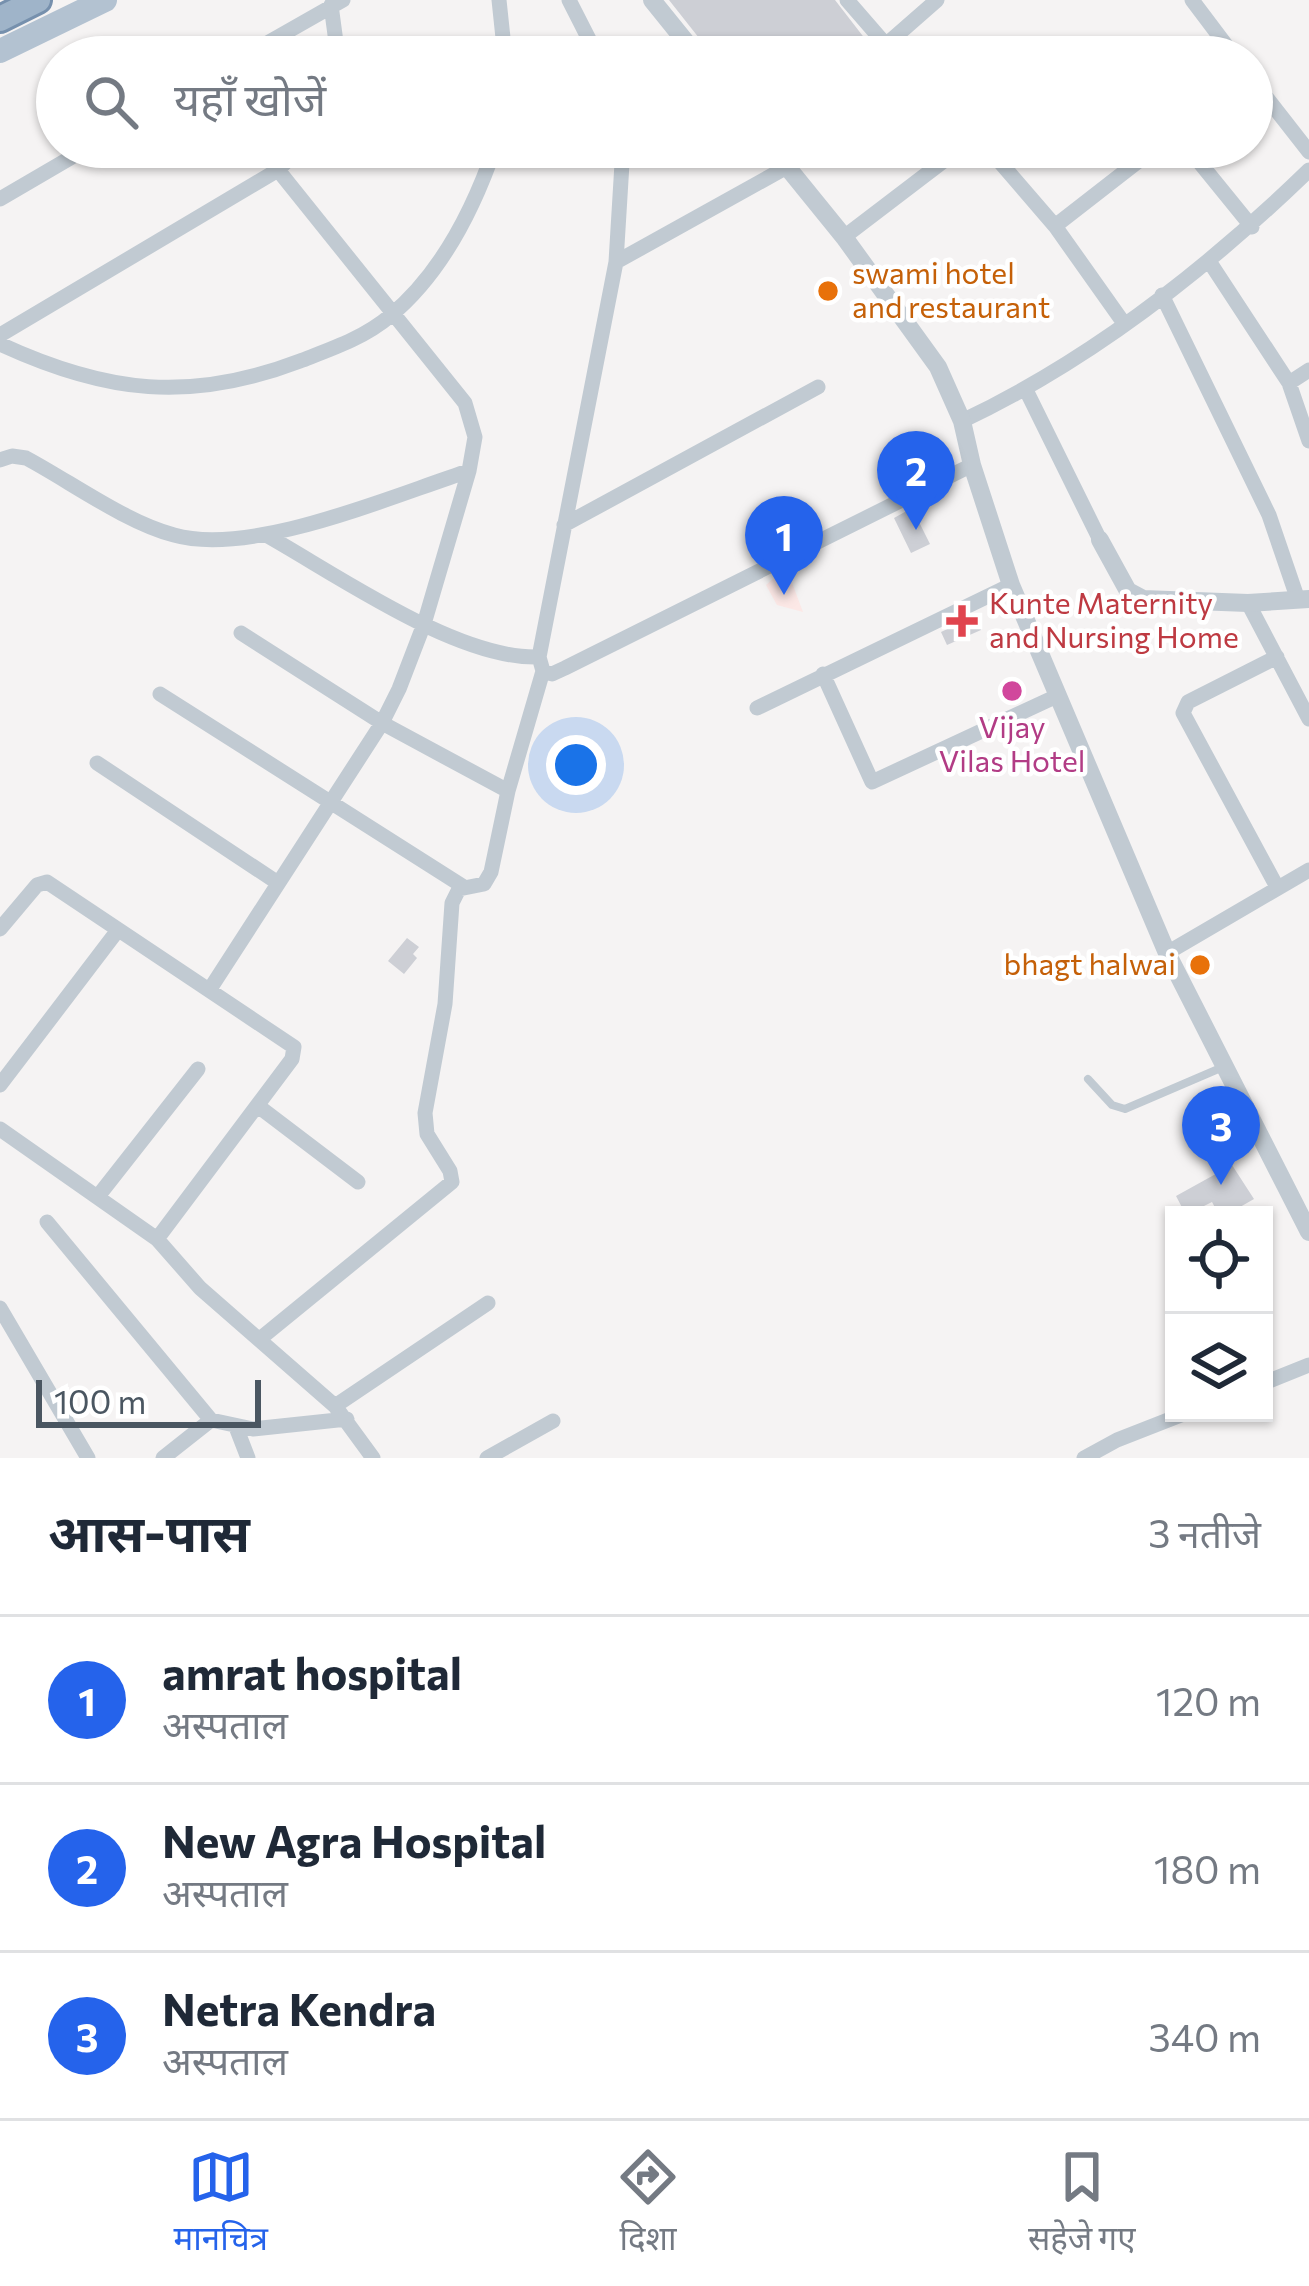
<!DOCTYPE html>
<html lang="hi">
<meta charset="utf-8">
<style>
:root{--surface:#fff;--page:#f2f2f3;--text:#1f2937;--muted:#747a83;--line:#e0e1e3;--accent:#2563eb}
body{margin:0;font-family:Commissioner,"Noto Sans Devanagari",sans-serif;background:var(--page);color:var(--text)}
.controls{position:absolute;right:36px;bottom:36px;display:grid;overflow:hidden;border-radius:0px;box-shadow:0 3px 9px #0004}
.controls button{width:108px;height:108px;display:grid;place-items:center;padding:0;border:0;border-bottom:3px solid var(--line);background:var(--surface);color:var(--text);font:60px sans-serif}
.scale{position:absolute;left:36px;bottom:30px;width:225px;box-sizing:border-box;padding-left:12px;border:6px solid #4a5661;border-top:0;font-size:33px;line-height:42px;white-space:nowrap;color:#4a5661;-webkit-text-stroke:9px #fff;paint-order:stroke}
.you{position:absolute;left:576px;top:765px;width:42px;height:42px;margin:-30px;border:9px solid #fff;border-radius:50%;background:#1a73e8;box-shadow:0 0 0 18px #1a73e833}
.badge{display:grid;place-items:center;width:78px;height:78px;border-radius:50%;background:var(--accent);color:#fff;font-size:39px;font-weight:700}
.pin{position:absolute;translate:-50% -99px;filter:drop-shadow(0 3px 6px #0008)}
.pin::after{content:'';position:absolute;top:63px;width:42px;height:36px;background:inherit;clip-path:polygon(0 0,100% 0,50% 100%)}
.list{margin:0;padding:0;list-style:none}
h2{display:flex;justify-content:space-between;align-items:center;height:156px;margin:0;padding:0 48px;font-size:51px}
h2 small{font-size:39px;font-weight:400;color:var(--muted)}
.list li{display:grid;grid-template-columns:78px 1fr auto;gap:36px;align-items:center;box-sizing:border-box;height:168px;padding:0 48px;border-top:3px solid var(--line)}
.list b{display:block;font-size:45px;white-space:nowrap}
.list p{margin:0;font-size:39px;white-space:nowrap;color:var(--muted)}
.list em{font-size:39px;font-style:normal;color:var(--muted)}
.icon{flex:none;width:66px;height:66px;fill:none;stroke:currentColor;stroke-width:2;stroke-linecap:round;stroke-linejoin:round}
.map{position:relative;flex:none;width:1309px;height:1458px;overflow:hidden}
.search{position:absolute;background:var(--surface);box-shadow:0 3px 9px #0004;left:36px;right:36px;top:36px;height:132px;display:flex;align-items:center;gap:30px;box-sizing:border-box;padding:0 42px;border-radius:66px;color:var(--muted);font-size:45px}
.sheet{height:660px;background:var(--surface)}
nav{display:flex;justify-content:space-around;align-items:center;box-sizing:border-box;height:168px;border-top:3px solid var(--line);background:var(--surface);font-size:33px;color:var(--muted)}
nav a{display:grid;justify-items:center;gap:6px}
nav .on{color:var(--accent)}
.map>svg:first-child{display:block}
</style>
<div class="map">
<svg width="1309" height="1458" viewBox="0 0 1309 1458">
<rect width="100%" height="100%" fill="#f5f3f3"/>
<!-- medical -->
<path fill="#fce8e6" d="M796 559 791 580 803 612 777 605 766 585Z"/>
<!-- building -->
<path fill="#cdcfd5" d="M669 0H835L869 44 860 57H714Z
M912 508 930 544 911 553 894 518Z
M975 616 981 630 947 645 941 632Z
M407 938 419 947 413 954 417 958 404 974 388 961Z
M1232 1165 1254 1199 1226 1215H1219L1212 1202 1186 1215 1176 1196Z"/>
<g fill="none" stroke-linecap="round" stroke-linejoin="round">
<!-- trunk casing -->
<g stroke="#7690ad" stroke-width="30">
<path id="trunk" d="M0 19 38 0"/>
</g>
<!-- service -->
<path stroke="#c1cad2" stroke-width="8" d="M1088 1079 1112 1105 1125 1109 1223 1067"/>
<!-- minor -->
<path stroke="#c1cad2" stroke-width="15" d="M499 0 505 57
M569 0 598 57
M847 0 886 45
M1192 0 1235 57
M331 5 338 57
M243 57 343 0
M872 57 937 0
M1252 79 1309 152
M623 147 616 262 539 657 543 671 552 674 565 668 972 465
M987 147 1055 226 1123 322
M1187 147 1252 227
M0 199 89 147
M1055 226 1145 156 1150 147
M844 237 962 147
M1209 261 1289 383 1309 441
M616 262 787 167
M1162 295 1269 515 1297 597
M0 335 278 170 301 147
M0 344C106 393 190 403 300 361 331 349 364 338 390 316 441 274 474 208 495 147
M1289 383 1309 370
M1026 390 1100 540
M962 421C1091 360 1208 268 1309 170
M0 460 12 456 26 458C71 482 125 522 174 535 252 557 391 496 469 471
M564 525 818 387
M266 535C339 576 458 660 539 657
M1248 603 1309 719
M241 633 382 723 508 791
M1277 657 1188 702 1183 713 1277 887
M823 674 872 782 1057 696
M160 694 464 887
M757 708 1011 585
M97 763 278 883
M0 929 37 885 47 882 294 1047 292 1059 157 1239
M1167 953 1309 870
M210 989 382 723 399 689 424 624 469 471 475 437 465 403 278 170
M0 1085 118 930
M258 1106 358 1182
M0 1129 157 1239 200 1288 335 1406 373 1458
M99 1195 198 1069
M47 1222 211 1420
M0 1308 88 1458
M261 1338 452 1182 450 1171 427 1134 425 1113 445 1004 452 903 459 889 484 884 491 872 508 791 543 671
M1264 1383 1309 1365
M335 1406 488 1303
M236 1427 248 1458
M163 1458 211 1420 253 1429 347 1419
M487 1458 553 1421
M1084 1458 1117 1440 1186 1413"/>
<!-- tertiary -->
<path stroke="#c1cad2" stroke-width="18" d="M652 0 698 57
M771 147 844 237 938 367 962 421 972 465 1011 585 1167 953 1309 1232
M1100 540 1128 591 1143 599 1248 603 1309 599"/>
<!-- primary -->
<path stroke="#b3c2d1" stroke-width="24" d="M0 51 105 0"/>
<!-- trunk -->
<use href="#trunk" stroke="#9fb4c9" stroke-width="24"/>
</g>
<!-- markers -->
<g fill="#e8710a" stroke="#fff" stroke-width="4.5">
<circle cx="828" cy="291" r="12"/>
<circle cx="1200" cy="965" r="12"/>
</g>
<path fill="#e0444e" stroke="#fff" stroke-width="4.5" d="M956 603h12v12h12v12h-12v12h-12v-12h-12v-12h12z"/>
<circle fill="#d1479c" stroke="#fff" stroke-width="4.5" cx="1012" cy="691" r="12"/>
<g text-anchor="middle" stroke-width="9" stroke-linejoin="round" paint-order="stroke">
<!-- food labels -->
<g font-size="30" fill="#c56008" stroke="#fff" text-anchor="start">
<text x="852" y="284">swami hotel<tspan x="852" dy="34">and restaurant</tspan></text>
<text x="1176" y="975" text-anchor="end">bhagt halwai</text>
</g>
<!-- health labels -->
<g font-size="30" fill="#be3a42" stroke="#fff" text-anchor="start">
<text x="989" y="614">Kunte Maternity<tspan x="989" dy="34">and Nursing Home</tspan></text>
</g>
<!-- hotel labels -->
<g font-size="30" fill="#b23c85" stroke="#fff">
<text x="1012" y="738">Vijay<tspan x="1012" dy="34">Vilas Hotel</tspan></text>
</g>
</g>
</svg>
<div class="controls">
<button><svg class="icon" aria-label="locate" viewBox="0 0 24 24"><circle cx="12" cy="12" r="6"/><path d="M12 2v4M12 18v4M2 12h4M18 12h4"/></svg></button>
<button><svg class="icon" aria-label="layers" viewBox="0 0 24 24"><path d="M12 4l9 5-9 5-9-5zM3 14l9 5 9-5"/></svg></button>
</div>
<div class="scale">100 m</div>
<div class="you"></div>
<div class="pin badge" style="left:784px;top:595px">1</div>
<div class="pin badge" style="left:916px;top:530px">2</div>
<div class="pin badge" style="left:1221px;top:1185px">3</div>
<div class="search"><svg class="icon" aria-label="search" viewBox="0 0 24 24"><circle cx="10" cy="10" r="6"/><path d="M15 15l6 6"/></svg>यहाँ खोजें</div>
</div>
<section class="sheet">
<h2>आस-पास<small>3 नतीजे</small></h2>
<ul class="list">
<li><span class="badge">1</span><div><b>amrat hospital</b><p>अस्पताल</p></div><em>120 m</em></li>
<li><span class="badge">2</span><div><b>New Agra Hospital</b><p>अस्पताल</p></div><em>180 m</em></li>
<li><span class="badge">3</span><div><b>Netra Kendra</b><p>अस्पताल</p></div><em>340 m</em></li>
</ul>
</section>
<nav>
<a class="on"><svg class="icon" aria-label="map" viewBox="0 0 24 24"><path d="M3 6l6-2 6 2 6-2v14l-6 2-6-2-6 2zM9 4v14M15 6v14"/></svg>मानचित्र</a>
<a><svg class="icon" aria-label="directions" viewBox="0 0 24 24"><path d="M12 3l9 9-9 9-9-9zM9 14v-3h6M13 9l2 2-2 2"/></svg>दिशा</a>
<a><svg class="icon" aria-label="saved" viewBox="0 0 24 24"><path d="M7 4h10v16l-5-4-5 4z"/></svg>सहेजे गए</a>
</nav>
